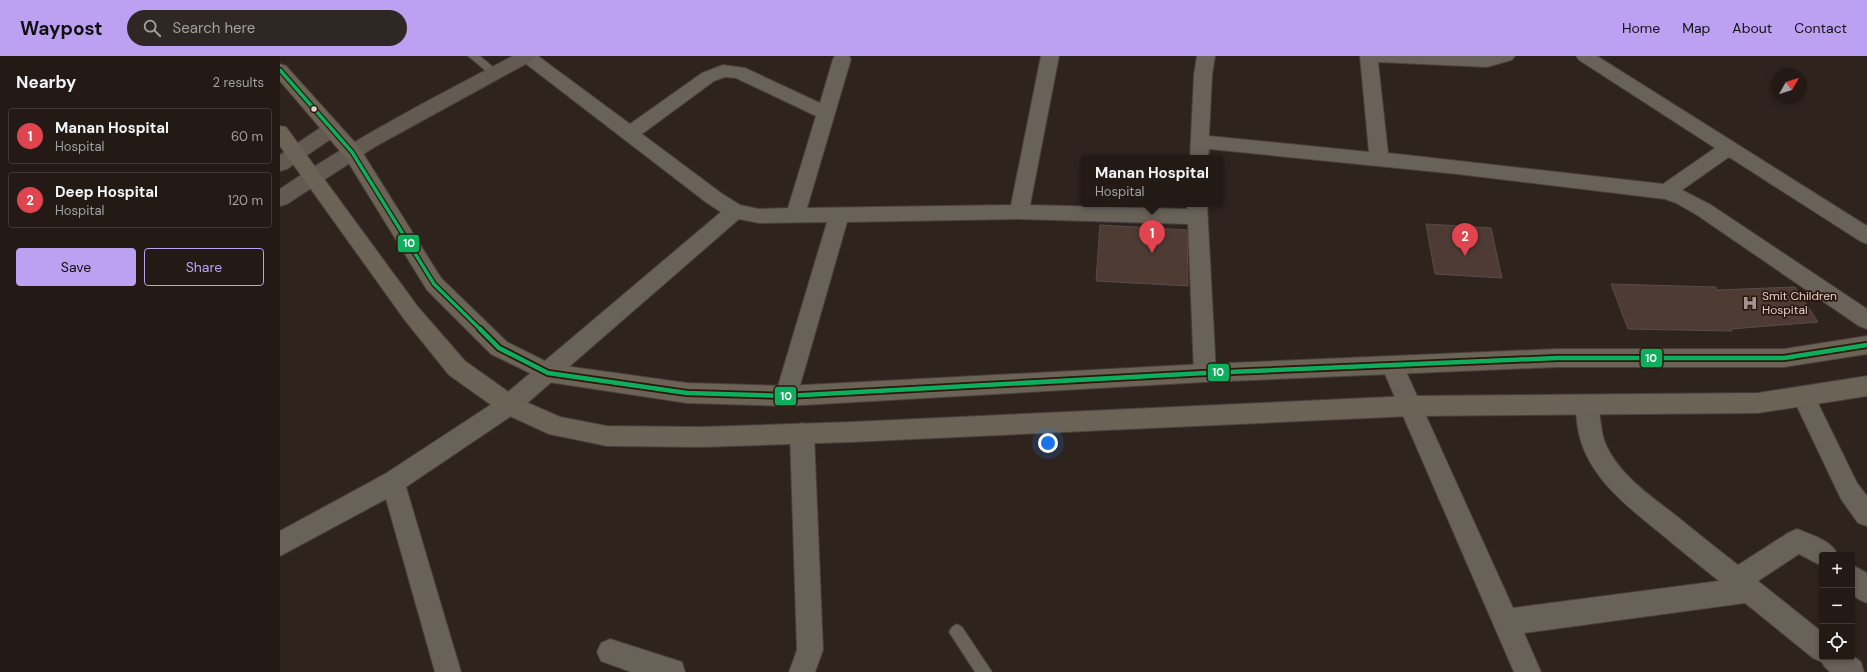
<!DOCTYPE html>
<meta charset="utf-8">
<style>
:root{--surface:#231a16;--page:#2f2723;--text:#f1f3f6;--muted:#a3a1a1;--line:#403835;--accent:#bca0f2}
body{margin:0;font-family:"DM Sans",sans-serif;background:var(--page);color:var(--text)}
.controls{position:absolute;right:12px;bottom:12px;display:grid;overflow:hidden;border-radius:4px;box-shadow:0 2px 6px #0003}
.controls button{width:36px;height:36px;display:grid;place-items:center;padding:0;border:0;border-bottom:1px solid var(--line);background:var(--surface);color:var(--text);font:20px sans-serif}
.compass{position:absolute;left:1491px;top:12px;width:36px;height:36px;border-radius:50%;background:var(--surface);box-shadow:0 2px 6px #0003;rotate:51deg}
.you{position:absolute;left:768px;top:387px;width:14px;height:14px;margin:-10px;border:3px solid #fff;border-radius:50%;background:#1a73e8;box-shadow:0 0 0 6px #1a73e833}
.badge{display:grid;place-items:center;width:26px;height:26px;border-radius:50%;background:var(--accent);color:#fff;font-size:13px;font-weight:700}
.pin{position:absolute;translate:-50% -33px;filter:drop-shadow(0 1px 2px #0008)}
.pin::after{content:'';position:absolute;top:21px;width:14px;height:12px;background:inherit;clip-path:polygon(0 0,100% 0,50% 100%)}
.popup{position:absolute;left:801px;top:99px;width:142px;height:52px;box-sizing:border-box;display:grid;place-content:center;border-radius:4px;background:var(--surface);filter:drop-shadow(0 1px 3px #0005);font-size:13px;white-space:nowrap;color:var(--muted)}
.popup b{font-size:15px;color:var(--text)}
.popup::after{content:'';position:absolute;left:50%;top:100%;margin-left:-8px;border:8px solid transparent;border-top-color:var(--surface)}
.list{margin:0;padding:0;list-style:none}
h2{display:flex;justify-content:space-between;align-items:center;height:52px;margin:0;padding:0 16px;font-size:17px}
h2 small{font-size:13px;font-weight:400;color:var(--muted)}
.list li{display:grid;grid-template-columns:26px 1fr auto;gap:12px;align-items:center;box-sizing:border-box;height:56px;margin:0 8px 8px;padding:0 8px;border:1px solid var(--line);border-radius:4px}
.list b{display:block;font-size:15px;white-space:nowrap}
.list p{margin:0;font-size:13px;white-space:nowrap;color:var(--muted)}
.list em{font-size:13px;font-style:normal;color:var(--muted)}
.actions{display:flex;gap:8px;padding:12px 16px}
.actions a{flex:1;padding:9px 0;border:1px solid var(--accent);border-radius:4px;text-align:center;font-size:14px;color:var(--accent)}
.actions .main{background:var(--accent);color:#111}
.icon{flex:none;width:22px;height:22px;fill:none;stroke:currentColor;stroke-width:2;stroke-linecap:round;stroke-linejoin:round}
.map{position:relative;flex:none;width:1587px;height:616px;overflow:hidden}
header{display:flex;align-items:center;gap:24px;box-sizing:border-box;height:56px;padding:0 20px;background:var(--accent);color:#111}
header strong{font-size:19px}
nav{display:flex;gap:22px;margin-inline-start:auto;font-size:14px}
.search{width:280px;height:36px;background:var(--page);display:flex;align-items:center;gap:10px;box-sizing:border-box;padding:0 14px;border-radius:22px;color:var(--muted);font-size:15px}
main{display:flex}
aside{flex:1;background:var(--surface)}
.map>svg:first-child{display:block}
</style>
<header>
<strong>Waypost</strong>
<div class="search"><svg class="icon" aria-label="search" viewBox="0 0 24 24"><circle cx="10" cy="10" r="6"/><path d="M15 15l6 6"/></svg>Search here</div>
<nav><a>Home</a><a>Map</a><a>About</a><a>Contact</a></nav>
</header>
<main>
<aside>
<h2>Nearby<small>2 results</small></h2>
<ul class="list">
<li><span class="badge" style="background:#e0444e">1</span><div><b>Manan Hospital</b><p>Hospital</p></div><em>60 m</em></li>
<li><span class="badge" style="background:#e0444e">2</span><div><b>Deep Hospital</b><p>Hospital</p></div><em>120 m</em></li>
</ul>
<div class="actions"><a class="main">Save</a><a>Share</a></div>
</aside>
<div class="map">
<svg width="1587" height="616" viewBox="0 0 1587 616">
<rect width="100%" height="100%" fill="#2f231e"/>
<!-- building -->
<path fill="#4e3c34" stroke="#574c48" d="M1146 168 1211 172 1222 222 1155 218Z
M820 169 907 174 908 230 816 225Z
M1331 228 1436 231 1437 234 1515 231 1538 266 1451 273 1452 275 1348 273Z"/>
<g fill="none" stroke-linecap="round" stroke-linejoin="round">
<!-- lane casing -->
<g stroke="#4a403b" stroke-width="2">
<path id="lane" d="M188 0H200L220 17 219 19H211Z
M677 568 682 571 712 616H695L669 576 672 571Z"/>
</g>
<!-- street casing -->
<g stroke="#4a403b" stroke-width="2">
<path id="street" d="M238 0H258L350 68 422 17 443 9 465 12 540 47 553 3 555 0H569L571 3 527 152 731 149 761 0H779L750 149 907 153V148H927L936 317 933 324 925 326 917 324 914 317 908 168 739 163 567 166 517 340 514 347 506 350 498 347 495 340 547 166 479 167 459 163 237 356 126 431 181 616H155L106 443 0 500V475L105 418 221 342 441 156 427 147 241 4ZM445 21 456 22 536 60 508 152 479 153 460 149 441 137 362 78 434 25Z
M917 0H935L932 19 929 80 1089 96 1080 0H1235L1232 4 1207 11 1098 6 1108 97 1383 128 1435 92 1299 4 1296 0H1317L1587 170V188L1580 185 1449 101 1402 134 1431 149 1587 253V273L1579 270 1417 159 1396 147 1385 143 1177 118 929 93 928 102H910L914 19Z
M1112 300 1120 302 1123 309 1233 552 1439 525C1419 509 1399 493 1380 477 1344 448 1302 416 1297 366 1296 357 1295 350 1299 342L1307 339 1315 342C1322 357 1319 374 1326 389 1339 418 1369 439 1394 458 1415 475 1436 492 1458 509L1508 477 1517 473C1532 479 1551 484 1558 499H1542V510L1519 498 1478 525 1542 576V601H1572V599L1581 606 1584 616H1550L1544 610 1542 606 1533 602 1465 547 1244 577 1261 616H1234L1101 309 1104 302Z
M1523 330 1531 333 1577 427 1587 440V470L1578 467 1561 443 1512 340 1515 333Z
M522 367 530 370 534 377 543 594 535 616H509L517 594 510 377 514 370Z
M1572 509 1587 517V547L1578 543 1572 538Z
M330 583 402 606 405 616H351L321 605 317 596 321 587Z"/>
</g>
<!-- secondary casing -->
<g stroke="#4a403b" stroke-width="2">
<path id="secondary" d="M233 0H256L253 4 96 90 7 148 0 150V133C74 83 154 41 233 0Z
M52 67 58 68 61 73 58 78 7 113 0 115V99L46 68Z"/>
</g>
<!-- primary casing -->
<g stroke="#4a403b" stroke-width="2">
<path id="primary" d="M0 8 6 10 79 91 161 222 227 286 271 308 407 327 506 330 925 308 1277 293H1504L1587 280V298L1504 311H1277L925 326 506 350 407 347 268 326 211 298 147 234 65 101 0 25Z
M0 70 6 71 138 251 185 305 237 342 280 361 327 370 421 371 571 366 1131 340 1478 337 1587 320V340L1478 357 1131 360 571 386 421 391 327 390 269 378 221 356 169 319 124 263 0 90Z"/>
</g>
<!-- lane -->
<use href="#lane" fill="#686259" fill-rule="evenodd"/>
<!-- street -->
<use href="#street" fill="#686259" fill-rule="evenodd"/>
<!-- secondary -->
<use href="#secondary" fill="#635a51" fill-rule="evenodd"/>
<!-- primary -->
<use href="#primary" fill="#6b6356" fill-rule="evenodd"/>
<!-- bus-1-far1 casing -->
<g stroke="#2c160e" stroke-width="6">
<path id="bus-1-far1" d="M0 14 72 96 154 228 201 274"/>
</g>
<!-- bus-1 casing -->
<g stroke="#2c160e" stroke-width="8">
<path id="bus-1" d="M200 273 219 292 268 317 407 337 506 340 925 317 1277 302H1504L1587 289"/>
</g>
<!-- bus-1-far1 -->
<use href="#bus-1-far1" stroke="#0daf5c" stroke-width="3.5"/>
<!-- bus-1 -->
<use href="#bus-1" stroke="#0daf5c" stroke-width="4.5"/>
</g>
<!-- icons -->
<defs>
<g id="hospital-bare" transform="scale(1.2)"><path d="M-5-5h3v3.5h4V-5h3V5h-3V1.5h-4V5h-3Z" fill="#a2938e" stroke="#2c160e" stroke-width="2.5" paint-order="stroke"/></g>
</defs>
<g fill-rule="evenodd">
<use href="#hospital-bare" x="1470" y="247"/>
</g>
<!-- markers -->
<circle fill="#e0d0ca" stroke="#2c160e" stroke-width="1.5" cx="34" cy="53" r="3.5"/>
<g text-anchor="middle" stroke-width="3.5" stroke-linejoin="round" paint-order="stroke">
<!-- poi labels -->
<g font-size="12" fill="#e0d0ca" stroke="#2c160e" text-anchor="start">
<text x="1482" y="244">Smit Children<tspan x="1482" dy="14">Hospital</tspan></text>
</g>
</g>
<g stroke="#2c160e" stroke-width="1.5">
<rect x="117" y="178" width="23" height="19" rx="4" fill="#0daf5c"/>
<rect x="1360" y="292" width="23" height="20" rx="4" fill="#0daf5c"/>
<rect x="927" y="307" width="23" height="19" rx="4" fill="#0daf5c"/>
<rect x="494" y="330" width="23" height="20" rx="4" fill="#0daf5c"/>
</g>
<g font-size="11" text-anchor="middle" font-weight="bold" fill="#fff">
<text x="129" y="191">10</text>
<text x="1371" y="306">10</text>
<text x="938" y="320">10</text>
<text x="506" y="344">10</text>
</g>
</svg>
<div class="controls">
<button>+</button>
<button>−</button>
<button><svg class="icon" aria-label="locate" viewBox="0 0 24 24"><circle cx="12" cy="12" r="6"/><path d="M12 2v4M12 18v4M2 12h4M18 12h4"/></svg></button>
</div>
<svg class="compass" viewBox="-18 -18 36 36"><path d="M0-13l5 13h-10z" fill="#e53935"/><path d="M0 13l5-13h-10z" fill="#a3a1a1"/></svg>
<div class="you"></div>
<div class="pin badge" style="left:872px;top:197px;background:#e0444e">1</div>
<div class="popup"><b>Manan Hospital</b>Hospital</div>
<div class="pin badge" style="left:1185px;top:200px;background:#e0444e">2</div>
</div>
</main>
